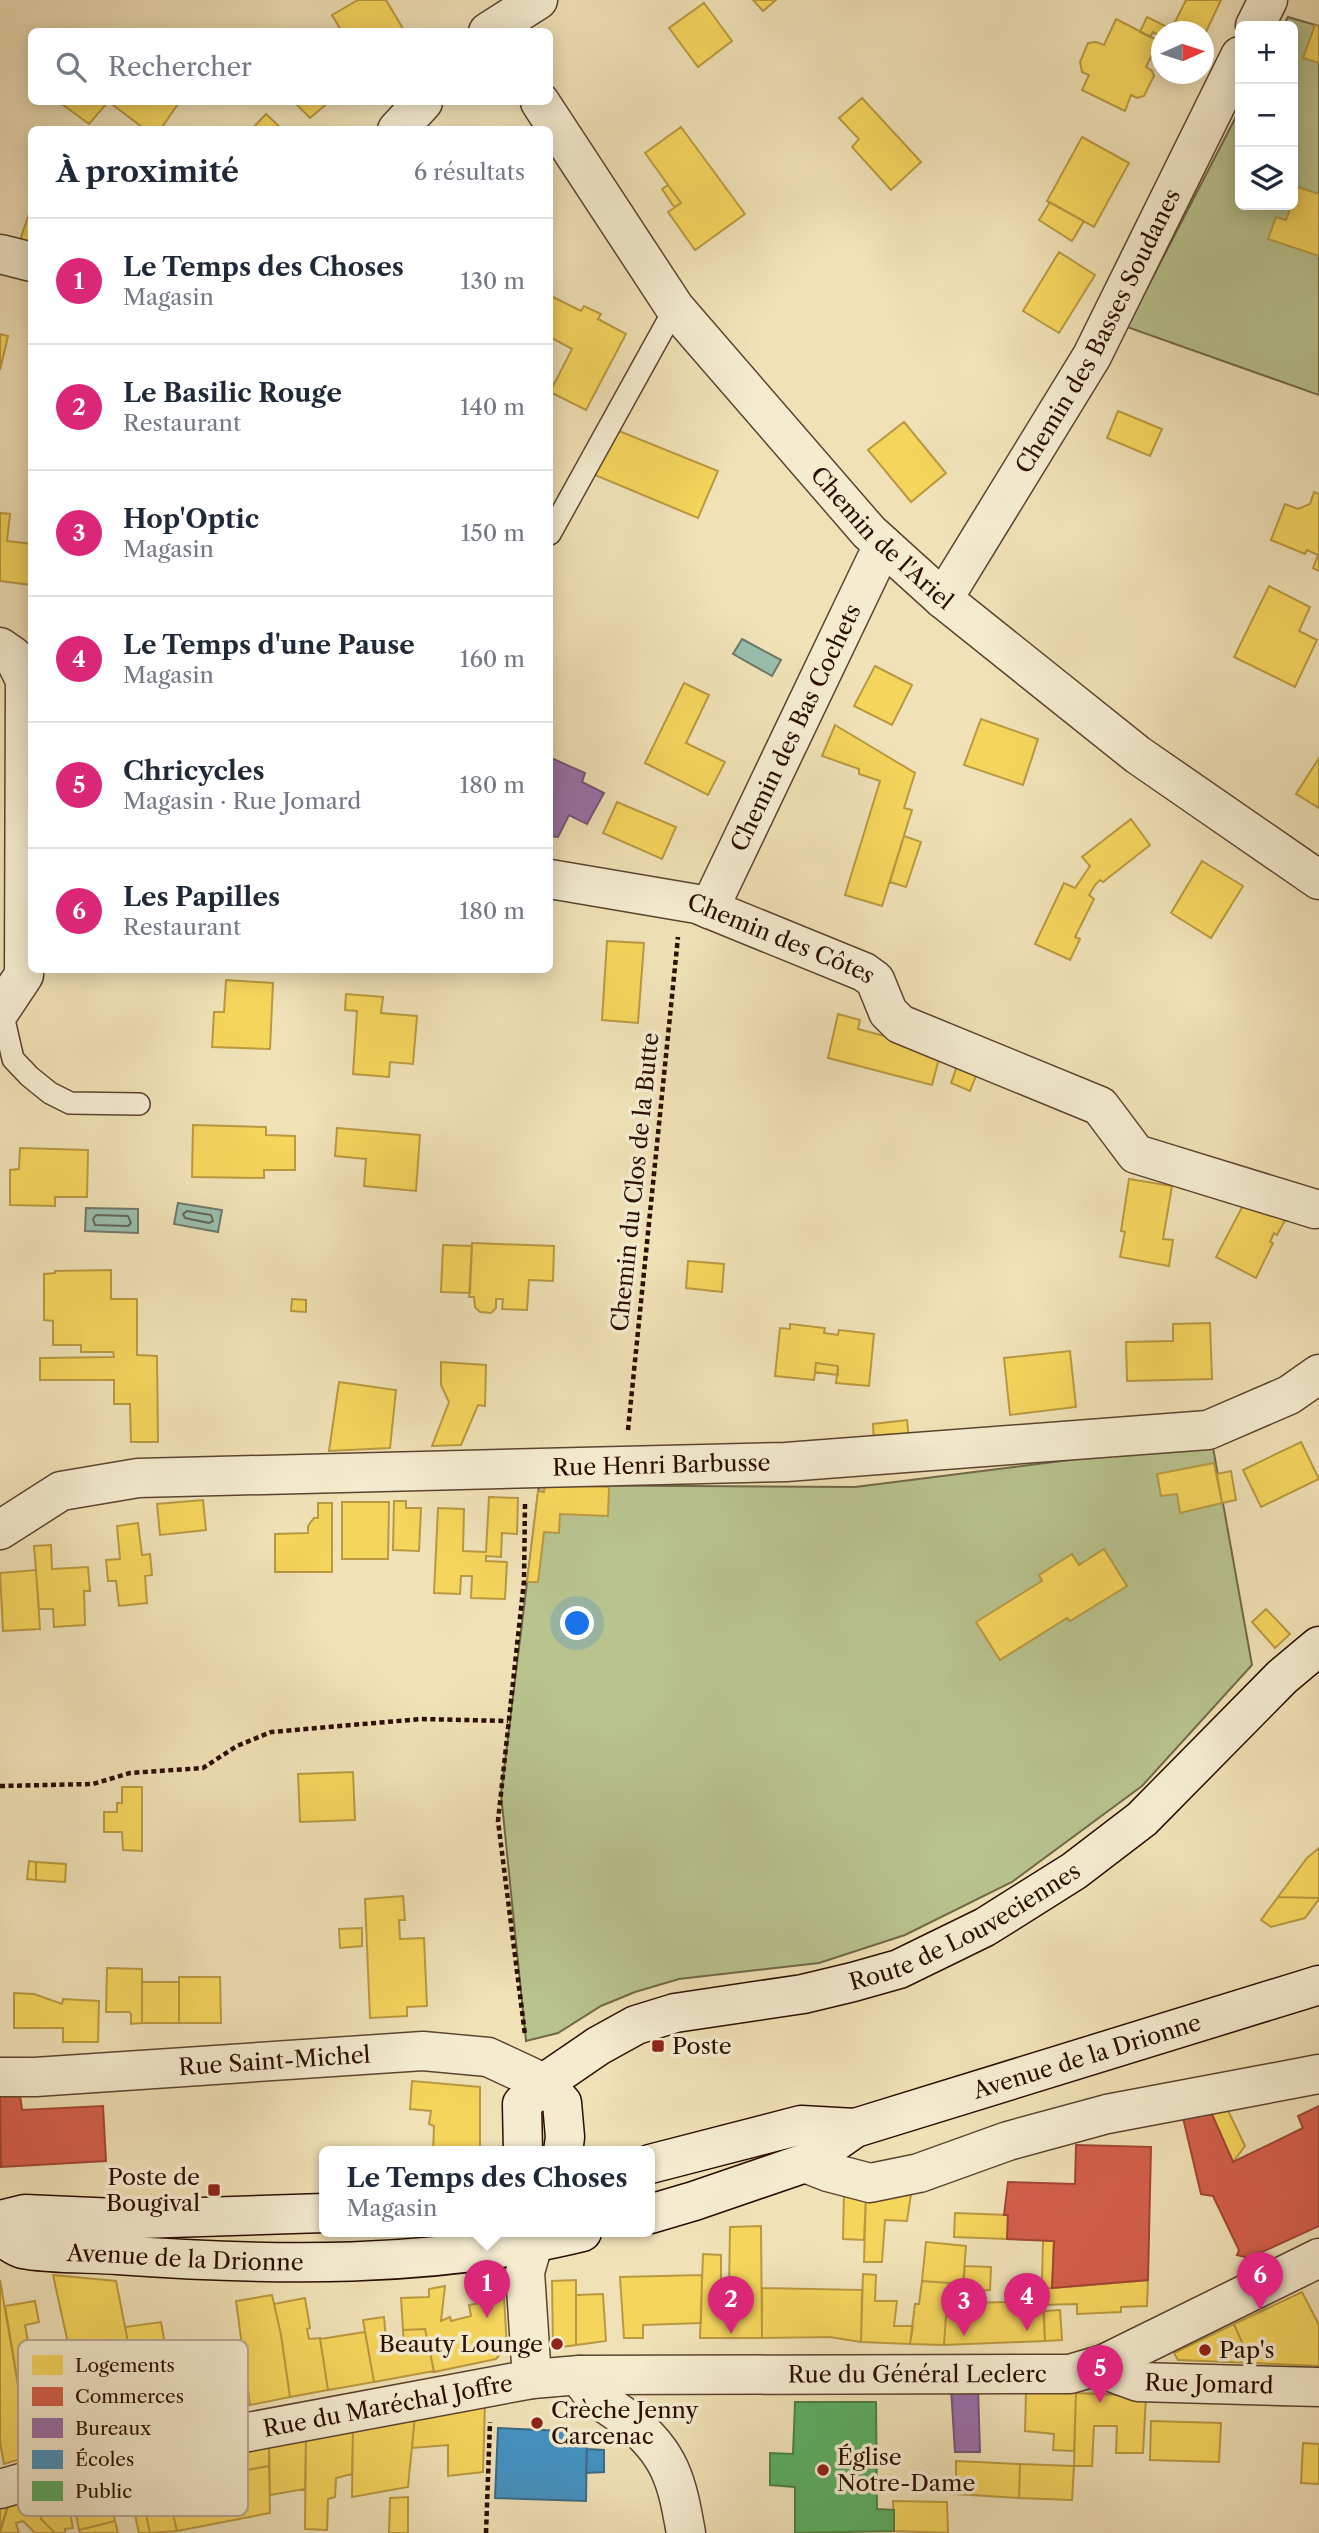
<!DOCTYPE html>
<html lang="fr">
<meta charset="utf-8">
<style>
:root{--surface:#fff;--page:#f6f6f7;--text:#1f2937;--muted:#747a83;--line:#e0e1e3;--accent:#db2777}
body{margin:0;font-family:"Libre Caslon Text",serif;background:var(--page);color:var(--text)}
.controls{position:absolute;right:21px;top:21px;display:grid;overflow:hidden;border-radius:10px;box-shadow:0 4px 18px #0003}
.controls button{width:63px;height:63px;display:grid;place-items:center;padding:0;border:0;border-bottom:2px solid var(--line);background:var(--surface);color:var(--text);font:35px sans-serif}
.compass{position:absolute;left:1151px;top:21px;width:63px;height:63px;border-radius:50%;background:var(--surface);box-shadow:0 4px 18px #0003;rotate:87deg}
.you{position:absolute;left:578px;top:1624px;width:24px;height:24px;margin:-18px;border:5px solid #fff;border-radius:50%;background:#1a73e8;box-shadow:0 0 0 10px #1a73e833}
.badge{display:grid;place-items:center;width:46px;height:46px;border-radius:50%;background:var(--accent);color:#fff;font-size:23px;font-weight:700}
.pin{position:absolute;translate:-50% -58px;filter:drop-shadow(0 2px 4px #0008)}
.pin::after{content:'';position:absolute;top:37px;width:24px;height:21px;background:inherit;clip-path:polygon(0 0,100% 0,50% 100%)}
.popup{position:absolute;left:319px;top:2146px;width:336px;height:91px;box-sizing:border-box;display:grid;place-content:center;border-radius:10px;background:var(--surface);filter:drop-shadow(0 2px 5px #0005);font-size:23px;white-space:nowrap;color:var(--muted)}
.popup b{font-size:26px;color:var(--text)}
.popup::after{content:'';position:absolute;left:50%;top:100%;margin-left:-14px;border:14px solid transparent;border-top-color:var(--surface)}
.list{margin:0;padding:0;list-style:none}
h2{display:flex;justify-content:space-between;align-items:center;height:91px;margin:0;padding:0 28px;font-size:30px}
h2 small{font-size:23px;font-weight:400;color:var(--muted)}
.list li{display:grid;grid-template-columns:46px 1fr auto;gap:21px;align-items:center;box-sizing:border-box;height:126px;padding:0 28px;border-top:2px solid var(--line)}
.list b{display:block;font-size:26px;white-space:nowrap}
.list p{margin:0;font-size:23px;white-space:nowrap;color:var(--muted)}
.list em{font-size:23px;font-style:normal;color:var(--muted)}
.icon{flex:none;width:38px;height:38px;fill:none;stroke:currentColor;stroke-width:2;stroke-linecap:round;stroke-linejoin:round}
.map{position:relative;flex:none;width:1319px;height:2533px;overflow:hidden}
.search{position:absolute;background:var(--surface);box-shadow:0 4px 18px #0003;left:28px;top:28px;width:525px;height:77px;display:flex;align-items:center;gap:18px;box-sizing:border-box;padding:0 24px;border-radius:10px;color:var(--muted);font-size:26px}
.panel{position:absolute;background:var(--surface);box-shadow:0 4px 18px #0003;left:28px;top:126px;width:525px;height:847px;border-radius:10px}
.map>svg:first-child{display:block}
</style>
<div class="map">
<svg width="1319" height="2533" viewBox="0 0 1319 2533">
<rect width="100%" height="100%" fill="#f0e1b6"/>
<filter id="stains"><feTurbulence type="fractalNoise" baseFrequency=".00286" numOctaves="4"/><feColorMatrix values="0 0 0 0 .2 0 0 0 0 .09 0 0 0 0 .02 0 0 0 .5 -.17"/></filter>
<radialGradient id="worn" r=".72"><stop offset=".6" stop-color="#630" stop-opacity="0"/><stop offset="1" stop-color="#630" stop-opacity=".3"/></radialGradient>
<!-- green -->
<path fill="#b8c38e" stroke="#726848" stroke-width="2" d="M1288 17 1319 26V395L1127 327 1240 109V205H1293V26H1283Z
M1212 1442 1252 1665 1142 1786 1012 1882 905 1935 819 1963 679 1979 635 1992 601 2006 558 2033 526 2041 501 1794 539 1485 855 1487Z"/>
<!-- water -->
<path fill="#9abead" stroke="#6e7869" stroke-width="2" d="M742 639 781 660 772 676 733 654Z
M178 1203 222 1210 218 1232 174 1224Z
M86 1208 138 1209V1233L85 1231Z"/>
<!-- homes -->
<path fill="#f6d55c" stroke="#b99941" stroke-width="2" d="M358 0H386L405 32H342L332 15Z
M753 0H776L763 11Z
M1186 0H1221L1204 36V32H1170Z
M704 3 732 41 698 67 669 28Z
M1147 17 1171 29 1170 32H1162V37L1153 32 1150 37 1140 32Z
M1116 19 1159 41 1146 67 1152 71 1154 76 1144 96 1137 98 1131 95 1125 111 1082 90 1089 75 1082 72 1080 62 1088 43 1096 42 1104 45Z
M1315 25 1319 26V63L1303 58Z
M862 98 921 162 891 190 852 147 859 139 839 118Z
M59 102H108L89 124Z
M109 102H174L178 104 160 130H146Z
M294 102H329L310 118Z
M266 114 283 130H251Z
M681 127 745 214 695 250 668 212 681 203 645 153Z
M1082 137 1129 163 1094 227 1047 201Z
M668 185 681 203 674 207 662 189Z
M1298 187 1319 194V256L1268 239 1276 217 1286 220Z
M1050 202 1084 221 1072 241 1039 220Z
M32 205V249L18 246Z
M1059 252 1095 275 1059 333 1023 311Z
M553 297 581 311 584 306 601 314 598 319 626 334 586 410 550 392 572 349 550 337V305Z
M0 334 8 336 0 370Z
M1118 411 1162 429 1150 456 1107 438Z
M904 422 946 473 911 502 868 450Z
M614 429 718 471 698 518 595 475Z
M1314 492 1319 494V571L1313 568 1318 555 1307 550 1305 554 1271 540 1285 504 1298 509 1310 504Z
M0 513 10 514 7 541 32 544V585L0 581Z
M1269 586 1310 607 1299 631 1317 640 1295 687 1234 657Z
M875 666 912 685 892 725 854 706Z
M684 683 709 695 686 743 725 762 708 795 645 763Z
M981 719 1038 739 1023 785 964 765Z
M835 725 915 773 904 808 912 810 882 906 845 895 880 781 859 774V769L822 756Z
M1319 758V808L1296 794Z
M617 802 676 827 662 859 603 833Z
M1131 819 1150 845 1103 882 1100 880 1095 885 1089 895 1094 899 1075 937 1080 939 1070 960 1035 944 1064 883 1075 888 1090 866 1082 857Z
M904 836 921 842 906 887 890 882Z
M1202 861 1243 886 1211 938 1171 913Z
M607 941 644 943 638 1023 602 1020Z
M226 980 273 983 270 1049 212 1047 214 1012H224Z
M346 994 383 997 381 1013 417 1016 413 1064 390 1062 389 1077 353 1074 357 1011 345 1010Z
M838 1014 860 1020 858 1029 941 1051 932 1085 828 1058Z
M959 1061 979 1068 970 1091 951 1083Z
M193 1125 266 1127V1135L295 1136V1170H264V1178L192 1177Z
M337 1128 420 1135 416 1191 364 1186 366 1159 335 1156Z
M20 1148 88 1150 87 1197H55V1206L10 1205V1170L19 1169Z
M1129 1179 1172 1186 1163 1239 1173 1240 1169 1266 1120 1257 1125 1232 1121 1231Z
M1249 1194 1288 1215 1277 1235 1274 1233 1270 1242 1273 1243 1256 1278 1216 1257Z
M472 1243 554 1246 553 1281 529 1280 527 1310 502 1309 503 1299H496V1308L491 1313 480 1312 475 1307 474 1297H469Z
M443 1245 472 1246 470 1293 441 1292Z
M688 1261 724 1264 722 1292 686 1288Z
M111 1270V1299H137V1355L157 1356 158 1442H131L130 1404H114V1380H40V1358L114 1357 113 1352H81V1345H53V1321L44 1320V1274L55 1273V1271Z
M292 1299 306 1300V1312L291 1311Z
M1210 1323 1212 1379 1127 1381 1126 1342 1173 1341V1324Z
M790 1324 825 1328 824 1333 838 1335 839 1330 874 1334 869 1386 836 1383 838 1366 816 1363 814 1380 775 1376 780 1328 790 1329Z
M1070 1351 1076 1407 1010 1415 1004 1358Z
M441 1362 486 1365 485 1406 478 1405 461 1445 432 1446 449 1402 441 1385Z
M816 1363 838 1366V1375L815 1372Z
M339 1382 396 1390 390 1448 329 1451Z
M907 1420 909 1440 874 1443 873 1424Z
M1301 1442 1319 1479 1261 1507 1243 1470Z
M1214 1463 1222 1503 1180 1513 1177 1494 1161 1496 1157 1474Z
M1231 1471 1236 1500 1222 1503 1217 1474Z
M545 1485 609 1487 608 1516 560 1514 559 1533 544 1532 538 1582H527L538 1491 544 1492Z
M489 1497 518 1498 517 1534 502 1533 501 1557 486 1556V1561L507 1562 505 1599 471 1598 472 1576H461L460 1594 434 1593 438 1508 464 1509 463 1551 486 1552Z
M203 1500 206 1530 160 1535 157 1504Z
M394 1501H406V1508H421L419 1551 393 1550Z
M342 1502H389L388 1559H342Z
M318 1503H332V1572H275V1534L308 1533V1526L314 1518H318Z
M138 1523 142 1555 150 1554 152 1575 145 1576 147 1603 119 1606 116 1581H108L106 1560 120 1559 117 1526Z
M51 1545 52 1569 88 1567 90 1591H84L85 1625 54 1627 53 1609H39L34 1546Z
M1104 1549 1127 1586 1070 1621 1067 1618 1000 1660 976 1622 1042 1581 1039 1575 1072 1554 1079 1565Z
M36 1570 40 1629 3 1631 0 1573Z
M1266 1609 1290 1634 1275 1648 1252 1622Z
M353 1772 355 1820 300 1822 298 1774Z
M122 1787H142V1851L123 1850 122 1832H104V1812H117V1803H122Z
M1319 1848V1898L1278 1897 1307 1858Z
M29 1861 36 1862V1880L27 1879Z
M36 1862 66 1864 65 1882 36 1880Z
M403 1896 405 1920H399L400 1939 424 1938 427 2006 407 2007V2016L370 2018 365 1899Z
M1278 1897 1319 1898V1899L1305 1918 1271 1927 1261 1920Z
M362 1928V1946L340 1948 339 1929Z
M107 1968 142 1969V2023L131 2024V2014L129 2012H106Z
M179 1977H220L221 2023H179Z
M142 1982H179V2023H142Z
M14 1993 34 1994 62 2004 63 1999 99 2001 98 2042H63V2028H14Z
M412 2081 480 2087V2152H433L434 2126 429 2124 431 2111 410 2109Z
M1223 2100 1245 2146 1233 2162 1211 2112Z
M844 2193 866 2194 864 2240 843 2239Z
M866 2194H911L907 2221 885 2220 882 2262H864Z
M955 2213 1008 2215 1007 2239 954 2237Z
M761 2226 762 2338H700L703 2254 721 2255V2288H729L730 2227Z
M1043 2241H1054L1052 2288 1042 2289 1045 2341 944 2345 946 2316 960 2317 965 2266 991 2267 990 2290 972 2291 970 2303 1008 2302 1009 2288H1018L1019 2281H1042Z
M926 2242 966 2246 963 2284 922 2281Z
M863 2274 876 2275 875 2301H897L894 2326H913L910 2344 861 2342Z
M53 2275 116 2281 135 2378 141 2379 153 2424 113 2433 90 2344 69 2348Z
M702 2275 701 2323 643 2325V2338H624L620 2277Z
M0 2280 30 2456 4 2464 0 2442Z
M576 2280V2345L553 2348 552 2281Z
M1148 2280 1147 2306 1121 2307V2312L1077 2314V2304L1043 2305 1042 2289Z
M922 2281 963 2284 960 2317 946 2316 944 2345 910 2344 915 2304H919Z
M445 2286 441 2321 450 2317 451 2321 471 2316 469 2305 504 2298 507 2347 496 2359 434 2372 425 2329 403 2330 401 2298 429 2297V2289Z
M762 2288 862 2290 861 2342 830 2337 762 2338Z
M1302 2292 1319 2325V2366L1251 2363 1234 2324Z
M603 2294 606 2341 576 2345V2295Z
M272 2295 281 2335 290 2397 250 2405 236 2301Z
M305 2298 310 2328 307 2329 309 2339 320 2338 328 2390 290 2397 281 2335 274 2304Z
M35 2301 39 2322 25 2325 48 2451 30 2456 5 2306Z
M1060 2310 1062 2340 1045 2341 1044 2311Z
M384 2317 387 2352 404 2349 403 2330 425 2329 434 2371 374 2382 363 2320Z
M161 2322 178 2418 153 2424 141 2379 135 2378 125 2327Z
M1234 2324 1251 2363 1178 2360 1174 2353Z
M365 2332 374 2382 328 2390 320 2339Z
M97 2370 108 2413 66 2424 53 2382Z
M1026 2391 1076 2393 1074 2451 1053 2450 1054 2434 1025 2431Z
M1076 2393 1146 2396 1143 2453H1116L1117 2426H1094L1092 2466H1074Z
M485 2402 483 2472 448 2476V2445L412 2448 415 2415Z
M415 2415 408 2487 352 2497 353 2428Z
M1151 2421 1221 2423 1219 2462 1150 2460Z
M353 2428 352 2474 336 2478 335 2497 328 2499 327 2530 305 2529 306 2436Z
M306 2436 305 2489 270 2495 269 2444Z
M1303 2443 1319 2444V2484L1301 2483Z
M269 2444V2466L229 2473 225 2452Z
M956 2461 1020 2464 1019 2498 956 2494Z
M1020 2464 1074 2466 1072 2500 1019 2498Z
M269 2466 270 2513 177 2531 166 2485Z
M144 2468 148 2487 141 2489 136 2470Z
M136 2471 142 2498 111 2502 107 2479Z
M107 2479 111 2500 75 2509V2506L69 2507 73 2528 65 2529V2533H55L41 2519 37 2498Z
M169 2497 177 2531 150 2533 144 2504Z
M408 2497V2533H389L390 2498Z
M37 2498 41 2519 55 2533H35L23 2521 16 2523 19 2533H0L8 2506Z
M142 2498 144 2504 150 2533H139L134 2511 139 2510 137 2499Z
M111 2500 115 2521 79 2530 75 2509Z
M893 2501 947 2502 948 2533 894 2531Z
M8 2506 0 2529V2509Z
M115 2521 118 2533H80L79 2530Z"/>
<!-- shops -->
<path fill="#d6604d" stroke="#a34736" stroke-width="2" d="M20 2094 22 2110 103 2106 106 2161 1 2167 0 2096Z
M1319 2106V2226L1249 2258 1237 2255 1239 2250 1213 2196 1201 2194 1183 2118 1211 2112 1233 2162 1303 2128 1298 2116Z
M1076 2145 1151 2147 1148 2280 1052 2288 1054 2241 1007 2239 1008 2215H1004L1008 2182 1075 2184Z"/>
<!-- offices -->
<path fill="#9970ab" stroke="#785378" stroke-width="2" d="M551 758 585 773 582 782 604 793 587 824 569 815 558 837 550 836Z
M951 2388 978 2389 980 2452H955Z"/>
<!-- schools -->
<path fill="#4393c3" stroke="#3c6b89" stroke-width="2" d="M498 2428 587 2432 586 2501 495 2498Z
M587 2449 604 2450V2472L586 2473Z"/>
<!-- public -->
<path fill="#5aae61" stroke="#4c7e44" stroke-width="2" d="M795 2402H876L877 2509 894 2510V2531L795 2533V2487L770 2485V2453L793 2454Z"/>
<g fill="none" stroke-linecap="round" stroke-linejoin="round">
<!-- shore -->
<path stroke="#626658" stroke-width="2" d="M187 1211 211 1215 213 1221 209 1223 185 1218 183 1214Z
M96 1215 128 1216 131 1223 128 1226 95 1225 93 1219Z"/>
<!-- lane casing -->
<g stroke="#5c432f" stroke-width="24">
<path id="lane" d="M550 534 675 308
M2 1011 13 1059 29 1076 50 1093 70 1103 139 1104"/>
</g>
<!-- street casing -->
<g stroke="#5c432f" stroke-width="41">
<g id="street">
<path d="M1255 26 1268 0"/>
<path d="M488 32 538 0"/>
<path id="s1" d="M540 102 675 308 869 532 943 599 1138 755 1319 880"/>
<path d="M397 130 423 102"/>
<path d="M0 254 32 262"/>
<path id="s2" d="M943 599 1092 356 1240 56"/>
<path d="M0 647 13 656 25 680 24 975 0 1011"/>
<path id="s3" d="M550 879 697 904 864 972 875 980 888 1012 900 1024 1100 1106 1136 1154 1315 1209"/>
<path id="s4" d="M709 909 883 545"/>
<path id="s5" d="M0 1530 61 1491 138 1478 786 1462 1208 1430 1289 1395 1319 1374"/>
<path id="s6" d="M0 2077H35L423 2051 488 2057 544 2083"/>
<path d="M805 2163 828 2172 870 2183 919 2173 1008 2141 1107 2114 1319 2074"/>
<path id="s7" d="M1104 2364 1116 2374 1138 2382 1319 2387"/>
<path d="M580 2375C589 2397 609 2405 627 2419 671 2453 677 2482 686 2533"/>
<path d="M532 2379 525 2272 533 2244"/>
<path id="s8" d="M0 2489 104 2459 532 2379 580 2375 1070 2374 1104 2364 1319 2258"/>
</g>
</g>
<!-- secondary casing -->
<g stroke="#2b0e02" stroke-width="41">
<g id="secondary">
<path d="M544 2083 562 2103 565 2137 563 2152"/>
<path id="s9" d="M523 2152 522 2104 544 2083 598 2046 636 2025 675 2013 803 1994 853 1982 899 1969 985 1927 1074 1871 1142 1819 1282 1677 1319 1646"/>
<path d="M650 2164 801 2125 855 2128"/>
<path id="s10" d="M650 2214 694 2201 805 2163 855 2128 1319 1985"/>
<path d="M0 2220 25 2214 139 2219 324 2213"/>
<path id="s11" d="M0 2236C7 2240 15 2247 23 2249 49 2254 90 2253 118 2255 273 2266 431 2269 582 2232"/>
</g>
</g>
<!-- path -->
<path stroke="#2b0e02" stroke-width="4.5" stroke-dasharray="5 3.5" stroke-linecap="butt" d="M628 1430 678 937
M525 1504 524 1581 498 1821 525 2035
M0 1786 93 1784 130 1773 203 1768 237 1746 271 1732 421 1719 508 1721
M486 2533 490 2422"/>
<!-- lane -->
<use href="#lane" stroke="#f5ecd0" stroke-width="21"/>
<!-- street -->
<use href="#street" stroke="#f5ecd0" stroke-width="38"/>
<!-- secondary -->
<use href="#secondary" stroke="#f5ecd0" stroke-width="38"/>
</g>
<!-- markers -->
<g fill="#8f2418" stroke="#f5ecd0" stroke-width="2.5">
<rect x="651" y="2039" width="14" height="14" rx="3.5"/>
<rect x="207" y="2183" width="14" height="14" rx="3.5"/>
<circle cx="557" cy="2344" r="7"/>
<circle cx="1205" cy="2350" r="7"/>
<circle cx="537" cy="2423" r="7"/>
<circle cx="823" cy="2470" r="7"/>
</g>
<g text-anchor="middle" stroke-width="7" stroke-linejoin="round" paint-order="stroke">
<!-- street labels -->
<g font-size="23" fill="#2b0e02" stroke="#f5ecd0">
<text dy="8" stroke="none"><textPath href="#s2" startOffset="310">Chemin des Basses Soudanes</textPath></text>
<text dy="8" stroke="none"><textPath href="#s1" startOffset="556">Chemin de l'Ariel</textPath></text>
<text dy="8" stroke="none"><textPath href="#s4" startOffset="201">Chemin des Bas Cochets</textPath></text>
<text dy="8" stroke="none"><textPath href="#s3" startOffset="240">Chemin des Côtes</textPath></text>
<text transform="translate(635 1182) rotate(-84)" y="8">Chemin du Clos de la Butte</text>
<text dy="8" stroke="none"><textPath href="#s5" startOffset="674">Rue Henri Barbusse</textPath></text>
<text dy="8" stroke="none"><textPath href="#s9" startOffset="534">Route de Louveciennes</textPath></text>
<text dy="8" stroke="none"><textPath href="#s10" startOffset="467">Avenue de la Drionne</textPath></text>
<text dy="8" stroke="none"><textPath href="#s6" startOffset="275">Rue Saint-Michel</textPath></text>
<text dy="8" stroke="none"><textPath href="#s11" startOffset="189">Avenue de la Drionne</textPath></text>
<text dy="8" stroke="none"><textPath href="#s8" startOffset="929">Rue du Général Leclerc</textPath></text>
<text dy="8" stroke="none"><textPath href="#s7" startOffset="110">Rue Jomard</textPath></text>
<text dy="8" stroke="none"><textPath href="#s8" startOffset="397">Rue du Maréchal Joffre</textPath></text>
</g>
<!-- poi labels -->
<g font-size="23" fill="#2b0e02" stroke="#f5ecd0" text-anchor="start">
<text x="672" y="2054">Poste</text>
<text x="200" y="2185" text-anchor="end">Poste de<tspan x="200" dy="26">Bougival</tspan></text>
<text x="543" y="2352" text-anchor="end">Beauty Lounge</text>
<text x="1219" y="2358">Pap's</text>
<text x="551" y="2418">Crèche Jenny<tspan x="551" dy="26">Carcenac</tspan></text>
<text x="837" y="2465">Église<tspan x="837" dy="26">Notre-Dame</tspan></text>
</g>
</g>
<!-- legend -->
<rect x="18" y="2340" width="230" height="176" rx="10" fill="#f5ecd0" stroke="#b8a992" stroke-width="2"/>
<rect x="32" y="2355" width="31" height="20" fill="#f6d55c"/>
<rect x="32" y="2387" width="31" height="19" fill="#d6604d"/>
<rect x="32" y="2418" width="31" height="20" fill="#9970ab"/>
<rect x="32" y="2450" width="31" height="19" fill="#4393c3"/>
<rect x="32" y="2481" width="31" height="20" fill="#5aae61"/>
<g font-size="19" fill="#2b0e02">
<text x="75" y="2372">Logements</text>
<text x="75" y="2403">Commerces</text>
<text x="75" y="2435">Bureaux</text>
<text x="75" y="2466">Écoles</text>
<text x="75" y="2498">Public</text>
</g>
<rect width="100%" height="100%" filter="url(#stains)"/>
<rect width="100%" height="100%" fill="url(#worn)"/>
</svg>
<div class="controls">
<button>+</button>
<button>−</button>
<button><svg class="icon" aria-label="layers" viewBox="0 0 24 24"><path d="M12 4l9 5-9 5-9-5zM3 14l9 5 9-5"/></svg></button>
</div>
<svg class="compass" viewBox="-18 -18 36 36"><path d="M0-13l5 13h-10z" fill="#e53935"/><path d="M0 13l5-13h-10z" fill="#747a83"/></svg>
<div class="you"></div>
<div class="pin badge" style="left:487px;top:2318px">1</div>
<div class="popup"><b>Le Temps des Choses</b>Magasin</div>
<div class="pin badge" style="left:731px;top:2334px">2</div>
<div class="pin badge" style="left:964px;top:2336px">3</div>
<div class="pin badge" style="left:1027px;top:2331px">4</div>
<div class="pin badge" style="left:1100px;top:2403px">5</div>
<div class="pin badge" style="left:1260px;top:2310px">6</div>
<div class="search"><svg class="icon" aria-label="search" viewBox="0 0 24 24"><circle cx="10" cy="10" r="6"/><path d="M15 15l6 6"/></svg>Rechercher</div>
<section class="panel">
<h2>À proximité<small>6 résultats</small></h2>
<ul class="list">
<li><span class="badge">1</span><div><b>Le Temps des Choses</b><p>Magasin</p></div><em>130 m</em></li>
<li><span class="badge">2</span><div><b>Le Basilic Rouge</b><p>Restaurant</p></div><em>140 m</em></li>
<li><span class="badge">3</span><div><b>Hop'Optic</b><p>Magasin</p></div><em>150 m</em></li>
<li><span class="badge">4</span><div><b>Le Temps d'une Pause</b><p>Magasin</p></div><em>160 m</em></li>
<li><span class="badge">5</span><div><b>Chricycles</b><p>Magasin · Rue Jomard</p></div><em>180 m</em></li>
<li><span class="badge">6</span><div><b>Les Papilles</b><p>Restaurant</p></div><em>180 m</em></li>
</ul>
</section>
</div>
